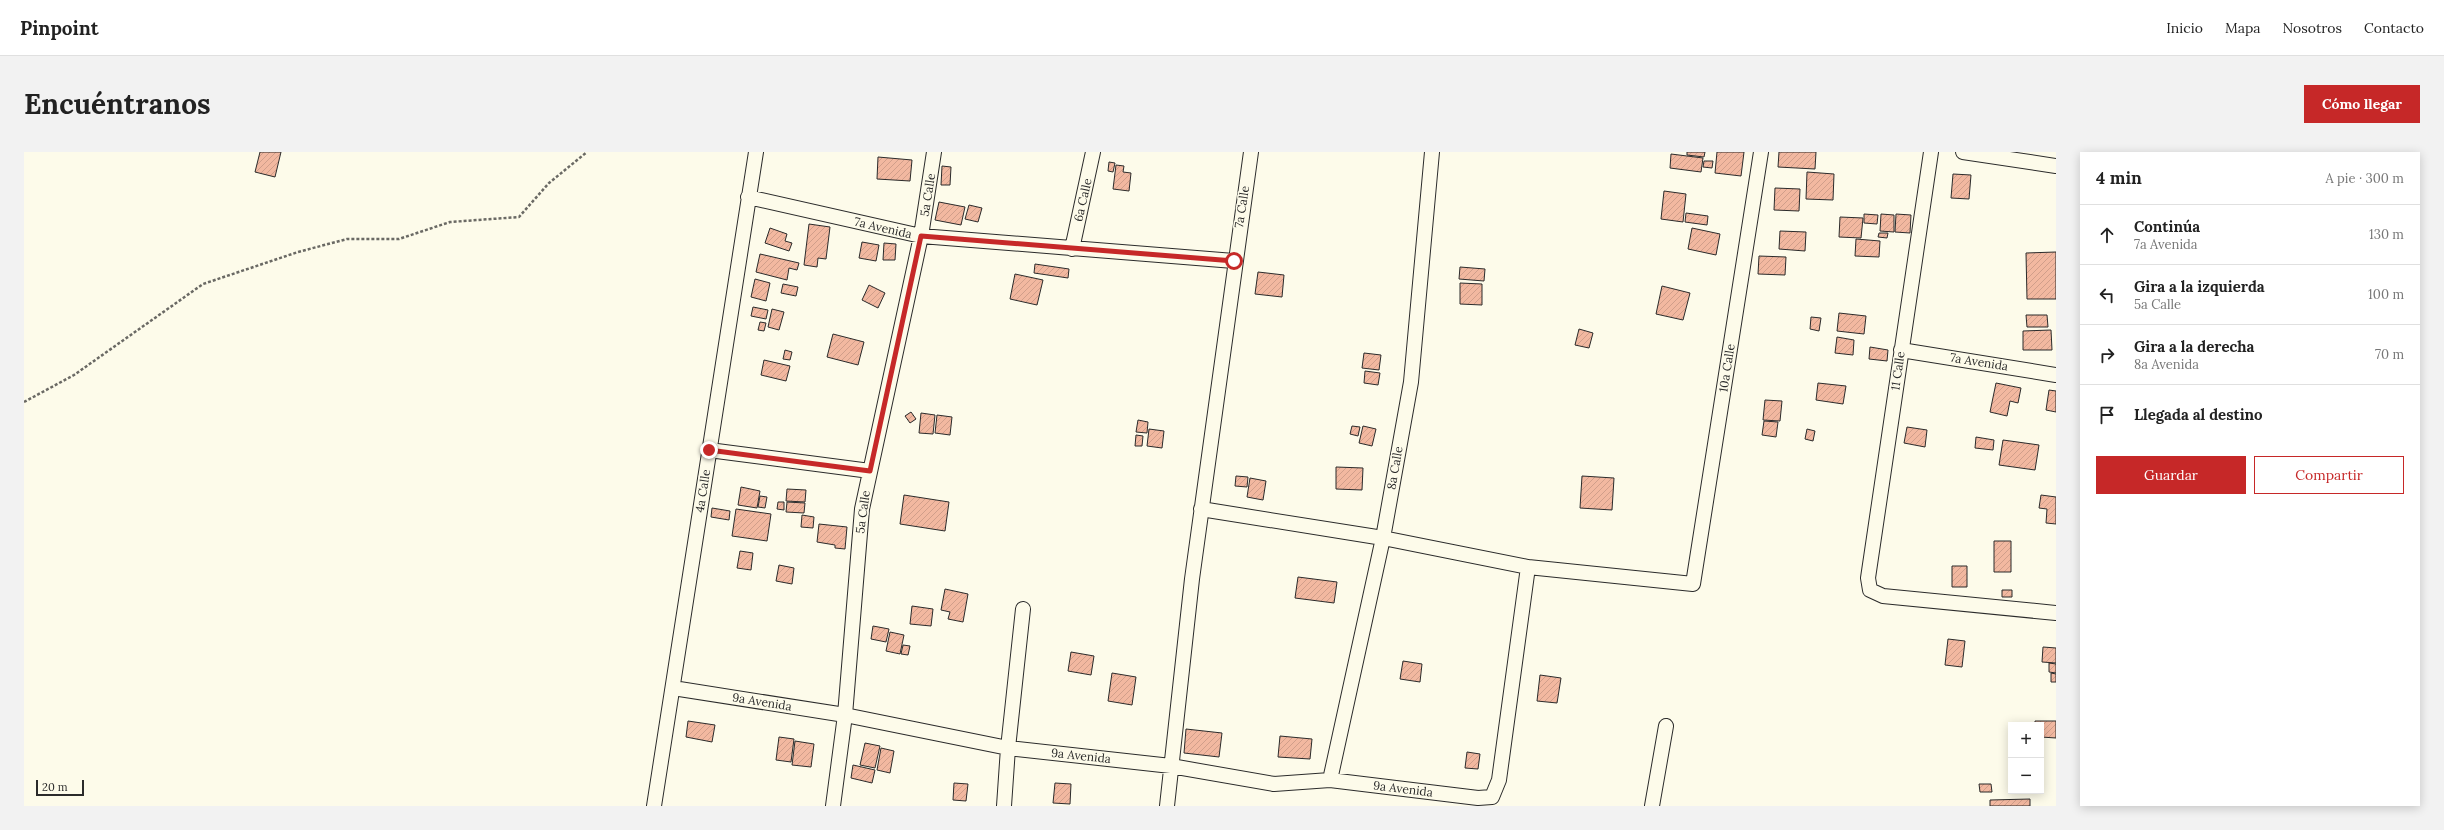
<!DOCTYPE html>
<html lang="es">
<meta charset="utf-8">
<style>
:root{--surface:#fff;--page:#f2f2f2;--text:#222;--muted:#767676;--line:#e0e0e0;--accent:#c62828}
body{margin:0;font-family:Lora,serif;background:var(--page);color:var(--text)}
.controls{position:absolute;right:12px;bottom:12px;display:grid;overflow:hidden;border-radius:0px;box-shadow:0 2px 10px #0003}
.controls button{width:36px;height:36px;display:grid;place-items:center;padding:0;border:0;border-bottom:1px solid var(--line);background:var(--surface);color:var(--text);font:20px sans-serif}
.scale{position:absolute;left:12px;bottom:10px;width:48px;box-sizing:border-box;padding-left:4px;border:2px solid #2b2b2b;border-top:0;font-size:11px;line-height:14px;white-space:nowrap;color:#2b2b2b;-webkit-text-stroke:3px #fdfbea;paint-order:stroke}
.stop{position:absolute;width:12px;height:12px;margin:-9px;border:3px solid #c62828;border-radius:50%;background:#fff}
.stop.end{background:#c62828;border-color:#fff;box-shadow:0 1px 4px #0008}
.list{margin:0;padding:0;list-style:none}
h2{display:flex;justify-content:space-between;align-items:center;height:52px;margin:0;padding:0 16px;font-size:17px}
h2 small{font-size:13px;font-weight:400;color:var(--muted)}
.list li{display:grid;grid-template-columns:26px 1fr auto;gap:12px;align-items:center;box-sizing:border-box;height:60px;padding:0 16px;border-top:1px solid var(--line)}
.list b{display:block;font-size:15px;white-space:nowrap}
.list p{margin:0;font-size:13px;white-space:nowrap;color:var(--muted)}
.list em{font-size:13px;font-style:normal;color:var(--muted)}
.actions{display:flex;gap:8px;padding:12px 16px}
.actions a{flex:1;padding:9px 0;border:1px solid var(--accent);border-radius:0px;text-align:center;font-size:14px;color:var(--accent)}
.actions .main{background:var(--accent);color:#fff}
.icon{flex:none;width:22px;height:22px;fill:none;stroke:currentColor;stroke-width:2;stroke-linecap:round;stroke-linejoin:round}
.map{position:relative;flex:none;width:2032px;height:654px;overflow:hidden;border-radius:0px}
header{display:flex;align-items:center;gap:24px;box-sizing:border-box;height:56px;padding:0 20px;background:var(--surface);border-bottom:1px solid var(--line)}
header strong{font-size:19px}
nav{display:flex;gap:22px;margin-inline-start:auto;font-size:14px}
.intro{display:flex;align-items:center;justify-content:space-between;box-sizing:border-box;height:96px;padding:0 24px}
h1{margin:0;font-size:28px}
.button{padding:10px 18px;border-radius:0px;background:var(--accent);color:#fff;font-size:14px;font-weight:700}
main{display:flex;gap:24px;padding:0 24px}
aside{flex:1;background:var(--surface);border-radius:0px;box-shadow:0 2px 10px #0003}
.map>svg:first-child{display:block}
</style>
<header>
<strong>Pinpoint</strong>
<nav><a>Inicio</a><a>Mapa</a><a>Nosotros</a><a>Contacto</a></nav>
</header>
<div class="intro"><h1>Encuéntranos</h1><a class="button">Cómo llegar</a></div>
<main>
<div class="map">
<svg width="2032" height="654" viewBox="0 0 2032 654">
<defs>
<pattern id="building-hatch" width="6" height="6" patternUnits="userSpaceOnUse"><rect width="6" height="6" fill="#f2b8a0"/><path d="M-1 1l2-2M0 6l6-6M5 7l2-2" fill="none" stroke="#d09e8a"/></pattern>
</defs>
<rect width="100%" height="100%" fill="#fdfbea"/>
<!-- building -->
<path fill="url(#building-hatch)" stroke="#2b2b2b" d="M236 0H257L251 25 231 20Z
M1663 0H1681L1680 5 1663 3Z
M1693 0H1720L1717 24 1691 21Z
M1755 0H1792L1791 17 1754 15Z
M1647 2 1679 6 1677 20 1646 16Z
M854 5 888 8 886 29 853 27Z
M1680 9H1689L1688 16 1679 15Z
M1085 10 1091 11 1089 20 1084 19Z
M1092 13 1100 14 1099 20 1107 21 1105 39 1089 37Z
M918 14 927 15 926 33H917Z
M1783 20 1810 22 1809 48 1782 47Z
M1929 22 1947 23 1945 47 1927 46Z
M1751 36 1776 37 1775 59 1750 58Z
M1640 39 1662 42 1659 70 1637 67Z
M915 50 941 55 937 73 911 68Z
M945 53 958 56 954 70 941 67Z
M1662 61 1684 64 1683 73 1661 70Z
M1840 62 1854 63 1853 72 1840 71Z
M1857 62 1870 63V80L1856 79Z
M1872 62 1887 63 1886 81 1871 80Z
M1816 65 1839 66 1837 86 1815 85Z
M785 72 806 75 802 107 794 106 793 115 780 113Z
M746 76 763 82 761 89 768 91 765 99 741 91Z
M1668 76 1696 82 1692 103 1664 97Z
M1756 79 1782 80 1781 99 1755 97Z
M1855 81H1864L1863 86 1854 85Z
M1832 87 1856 89 1855 105 1831 104Z
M838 90 855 93 852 109 835 106Z
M860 91 872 92 871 108H859Z
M2032 100V147H2003L2002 101Z
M736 102 775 111 773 118 765 116 763 128 732 120Z
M1735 104 1762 105 1761 123 1734 122Z
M1011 112 1045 117 1044 126 1010 121Z
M1436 115 1461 117 1460 129 1435 127Z
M1234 120 1260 123 1258 145 1231 142Z
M991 122 1019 128 1013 153 986 147Z
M731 127 746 131 742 149 727 145Z
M1436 131 1458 132V153L1436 152Z
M759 132 774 135 772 144 757 141Z
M845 133 861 141 854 156 838 148Z
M1638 134 1666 141 1659 168 1632 162Z
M729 155 744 158 742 167 727 164Z
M748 157 760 160 755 178 744 175Z
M1815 161 1842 164 1840 182 1813 179Z
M2002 163H2023L2024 175H2003Z
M1787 165 1797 166 1795 179 1786 177Z
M736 170 742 171 740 179 734 178Z
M1555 177 1569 181 1565 196 1551 193Z
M2027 178 2028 198H1999V179Z
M809 182 840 190 834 213 803 205Z
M1813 185 1830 188 1829 203 1811 201Z
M1846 195 1864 198 1863 209 1845 207Z
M761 198 768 200 766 208 759 207Z
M1340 201 1357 203 1355 218 1338 216Z
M740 208 766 214 762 229 737 223Z
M1341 219 1356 221 1354 233 1340 231Z
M1794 231 1822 234 1819 252 1792 248Z
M1972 231 1997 236 1994 251 1986 249 1983 264 1966 260Z
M2025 238 2032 239V260L2022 258Z
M1741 248 1758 249 1756 269 1739 268Z
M887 260 892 267 886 271 881 264Z
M897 261 911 263 909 282 895 281Z
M913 263 928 265 926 283 911 281Z
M1114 268 1124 270 1123 281 1112 280Z
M1740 269 1754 270 1752 285 1738 283Z
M1328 274 1336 275 1334 284 1326 282Z
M1339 274 1352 277 1348 294 1335 291Z
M1883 275 1903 278 1901 295 1880 291Z
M1125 277 1140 279 1138 296 1123 294Z
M1783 277 1791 279 1789 289 1781 287Z
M1112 283 1119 284 1118 294H1111Z
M1952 285 1970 288 1969 298 1951 296Z
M1979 288 2015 293 2011 318 1975 313Z
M1312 315 1339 316 1338 338 1312 337Z
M1212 324 1224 325 1223 335 1211 334Z
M1558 324 1590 326 1588 358 1556 356Z
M1226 326 1242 329 1239 348 1223 345Z
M717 335 736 339 733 356 714 353Z
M763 337 782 338 781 350 762 349Z
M880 343 925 350 921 379 876 372Z
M2017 343 2032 345V372L2022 371 2023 357 2015 356Z
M736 344 743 345 741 356 734 355Z
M754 350H760V358L753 357Z
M763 350 781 351 780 361 762 360Z
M688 356 706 359 705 368 687 365Z
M712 357 747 362 743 389 708 384Z
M778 363 790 365 789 376 777 375Z
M795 372 823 375 821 397 811 396V393L793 390Z
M1970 389H1987V420H1970Z
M716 399 729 401 727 418 713 416Z
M755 413 770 416 768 432 752 429Z
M1928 414H1943V435H1928Z
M1274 425 1313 430 1310 451 1271 446Z
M921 437 944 442 939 470 924 467 926 460 917 458Z
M1978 438H1988V445H1978Z
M888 454 909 457 907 474 886 472Z
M849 474 865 477 862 490 847 487Z
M866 480 880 483 876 502 862 499Z
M1924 487 1941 489 1938 515 1921 513Z
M879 493 886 494 884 503 877 502Z
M2019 495 2032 496V511L2018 510Z
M1047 500 1070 504 1067 523 1044 519Z
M1379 509 1398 512 1396 530 1376 527Z
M2025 511 2032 512V521L2025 520Z
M1088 521 1112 525 1108 553 1084 549Z
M2027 521 2032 522V530H2027Z
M1516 523 1537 526 1533 551 1513 549Z
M664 569 691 573 688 590 662 585Z
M2011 569H2032V586L2017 585V573H2011Z
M1162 577 1198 581 1195 605 1160 601Z
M1256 584 1288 587 1286 607 1254 605Z
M755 585 770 587 767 610 752 608Z
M771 589 790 592 787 615 768 613Z
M841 591 856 594 851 616 836 613Z
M857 596 870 599 866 621 853 618Z
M1443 600 1456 602 1454 617 1441 616Z
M829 613 851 618 848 631 827 626Z
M930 631 944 632 942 649 929 648Z
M1031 631 1047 632 1046 652 1029 651Z
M1955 632H1967L1968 640H1956Z
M2006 647V654H1966V648Z"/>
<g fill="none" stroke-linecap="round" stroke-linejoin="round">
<!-- street casing -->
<g stroke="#2b2b2b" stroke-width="16">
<path id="street" d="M1907 0 1844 426 1846 438 1859 444 2032 461
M1939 0 2032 14
M724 45 897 84 1210 109
M1048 97 1069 0
M1877 198 2032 223
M685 298 846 319
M1177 357 1359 386 1504 415 1669 432 1737 0
M649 536 821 563 984 596 1147 614 1250 632 1306 628 1454 646 1468 645 1475 628 1504 415
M1306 628 1359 386 1387 230 1408 0
M630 654 732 0
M809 654 821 563 838 357 897 84 910 0
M980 654 984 596 999 457
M1143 654 1168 427 1227 0
M1628 654 1642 574"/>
</g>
<!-- path -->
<path stroke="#6a6964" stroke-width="2.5" stroke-dasharray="3 2" stroke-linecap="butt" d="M0 250 50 223 179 132 274 100 323 87H375L426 70 495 65 525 31 563 0"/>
<!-- street -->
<use href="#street" stroke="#fdfbea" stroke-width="14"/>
</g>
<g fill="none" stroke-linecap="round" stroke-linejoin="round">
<!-- route -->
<path stroke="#c62828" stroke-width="5" d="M685 298 846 319 897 84 1210 109"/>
</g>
<g text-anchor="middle" stroke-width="3" stroke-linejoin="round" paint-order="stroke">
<!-- street labels -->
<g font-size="12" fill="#2b2b2b" stroke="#fdfbea">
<text transform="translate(904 43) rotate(-81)" y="4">5a Calle</text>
<text transform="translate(1059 48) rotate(-77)" y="4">6a Calle</text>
<text transform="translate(1218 55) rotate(-81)" y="4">7a Calle</text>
<text transform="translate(859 76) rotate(13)" y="4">7a Avenida</text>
<text transform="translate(1955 210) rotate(9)" y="4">7a Avenida</text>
<text transform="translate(1703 216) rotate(-81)" y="4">10a Calle</text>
<text transform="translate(1874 219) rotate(-82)" y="4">11 Calle</text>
<text transform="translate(1371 316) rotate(-80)" y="4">8a Calle</text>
<text transform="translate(679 339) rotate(-81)" y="4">4a Calle</text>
<text transform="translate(839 360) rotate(-82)" y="4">5a Calle</text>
<text transform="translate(738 550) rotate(9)" y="4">9a Avenida</text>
<text transform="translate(1057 604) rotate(6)" y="4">9a Avenida</text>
<text transform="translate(1379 637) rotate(7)" y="4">9a Avenida</text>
</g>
</g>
</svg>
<div class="controls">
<button>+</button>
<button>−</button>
</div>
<div class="scale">20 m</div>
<div class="stop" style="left:1210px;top:109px"></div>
<div class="stop end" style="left:685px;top:298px"></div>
</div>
<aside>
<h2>4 min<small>A pie · 300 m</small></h2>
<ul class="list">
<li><svg class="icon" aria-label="ahead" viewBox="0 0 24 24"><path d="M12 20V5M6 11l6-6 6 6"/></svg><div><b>Continúa</b><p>7a Avenida</p></div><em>130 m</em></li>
<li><svg class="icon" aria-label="left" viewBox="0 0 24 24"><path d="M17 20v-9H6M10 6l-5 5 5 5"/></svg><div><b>Gira a la izquierda</b><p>5a Calle</p></div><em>100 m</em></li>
<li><svg class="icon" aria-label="right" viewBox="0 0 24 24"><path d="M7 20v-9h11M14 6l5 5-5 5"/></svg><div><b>Gira a la derecha</b><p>8a Avenida</p></div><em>70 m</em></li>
<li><svg class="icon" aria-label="arrive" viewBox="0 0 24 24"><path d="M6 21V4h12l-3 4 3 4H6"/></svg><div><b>Llegada al destino</b></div></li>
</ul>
<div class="actions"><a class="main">Guardar</a><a>Compartir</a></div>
</aside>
</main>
